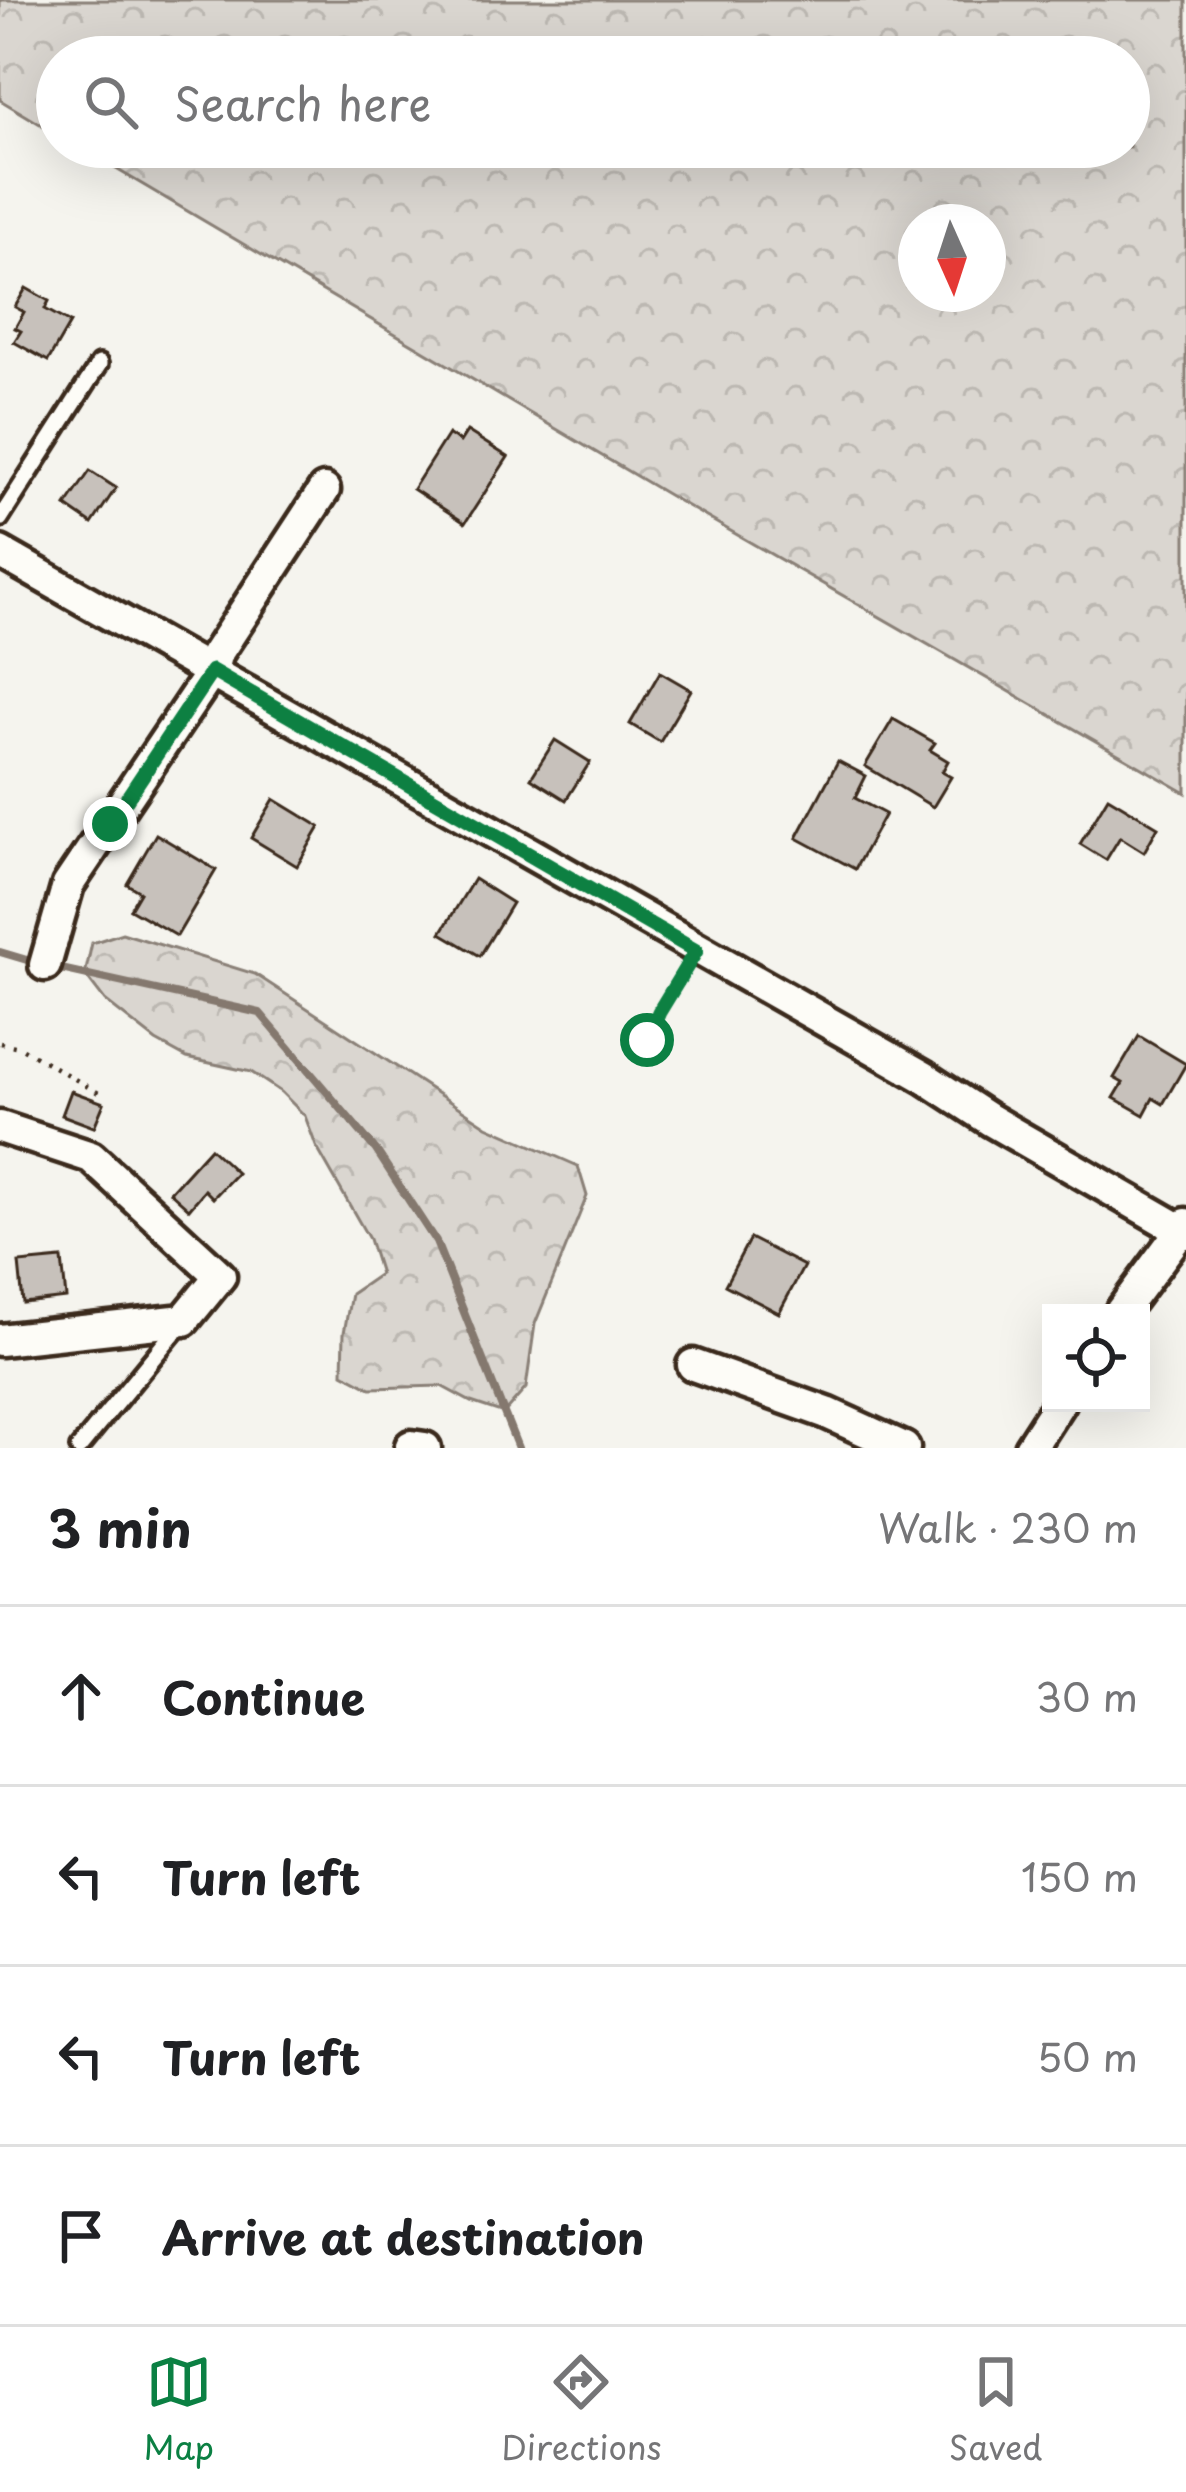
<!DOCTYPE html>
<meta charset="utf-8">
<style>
:root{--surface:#fff;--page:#f6f6f6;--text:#202124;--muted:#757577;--line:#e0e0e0;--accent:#0b8043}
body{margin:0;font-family:"Playpen Sans",sans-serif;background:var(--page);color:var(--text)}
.controls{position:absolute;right:36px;bottom:36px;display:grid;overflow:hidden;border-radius:0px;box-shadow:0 12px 48px #0002}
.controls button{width:108px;height:108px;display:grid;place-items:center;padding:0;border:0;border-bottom:3px solid var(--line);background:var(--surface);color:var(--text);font:60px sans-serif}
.compass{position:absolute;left:898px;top:204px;width:108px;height:108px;border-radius:50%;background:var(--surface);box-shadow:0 12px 48px #0002;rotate:177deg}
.stop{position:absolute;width:36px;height:36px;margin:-27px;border:9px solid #0b8043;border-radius:50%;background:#fff}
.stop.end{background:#0b8043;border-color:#fff;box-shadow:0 3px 12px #0008}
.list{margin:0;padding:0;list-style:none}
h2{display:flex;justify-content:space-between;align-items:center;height:156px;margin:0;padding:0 48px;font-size:51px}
h2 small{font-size:39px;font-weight:400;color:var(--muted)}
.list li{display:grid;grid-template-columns:78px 1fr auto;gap:36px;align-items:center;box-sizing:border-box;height:180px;padding:0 48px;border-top:3px solid var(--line)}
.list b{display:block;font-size:45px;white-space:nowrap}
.list em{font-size:39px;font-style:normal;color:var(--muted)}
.icon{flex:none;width:66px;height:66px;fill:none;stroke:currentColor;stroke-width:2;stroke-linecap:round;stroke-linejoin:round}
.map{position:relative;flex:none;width:1186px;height:1448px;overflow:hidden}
.search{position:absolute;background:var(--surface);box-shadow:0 12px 48px #0002;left:36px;right:36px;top:36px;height:132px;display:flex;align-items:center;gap:30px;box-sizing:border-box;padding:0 42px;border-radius:66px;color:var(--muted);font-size:45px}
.sheet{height:876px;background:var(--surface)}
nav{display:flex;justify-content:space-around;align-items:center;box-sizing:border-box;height:168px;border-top:3px solid var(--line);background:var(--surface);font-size:33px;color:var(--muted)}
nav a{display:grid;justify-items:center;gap:6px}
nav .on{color:var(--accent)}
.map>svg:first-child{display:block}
</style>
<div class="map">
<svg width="1186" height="1448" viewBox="0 0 1186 1448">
<defs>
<pattern id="forest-crowns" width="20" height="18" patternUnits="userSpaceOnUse" patternTransform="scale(3)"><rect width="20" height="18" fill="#dad6d0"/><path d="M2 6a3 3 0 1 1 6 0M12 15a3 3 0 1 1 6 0" fill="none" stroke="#bcb8b2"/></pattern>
</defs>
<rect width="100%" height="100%" fill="#f5f4ee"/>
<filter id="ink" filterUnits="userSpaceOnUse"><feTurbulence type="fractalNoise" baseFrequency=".00833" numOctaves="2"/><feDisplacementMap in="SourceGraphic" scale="24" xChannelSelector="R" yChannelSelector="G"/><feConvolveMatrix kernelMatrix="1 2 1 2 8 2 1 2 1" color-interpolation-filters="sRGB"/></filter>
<g filter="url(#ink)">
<!-- forest -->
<path fill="url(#forest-crowns)" stroke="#8a8077" stroke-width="3" fill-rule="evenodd" d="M0 0H1186V793L675 499 79 147H1129V57H57V134L0 100ZM916 222H988V294H916Z
M122 933 255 974 487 1126 578 1166 587 1196 535 1324 526 1388 504 1413 471 1402 441 1386 371 1388 343 1373 344 1333 351 1294 380 1274 369 1239 316 1146 305 1116 281 1092 251 1072 187 1058 156 1041 105 1001 85 975 92 943Z"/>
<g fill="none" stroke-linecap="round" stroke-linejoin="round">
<!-- stream -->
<path stroke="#84786e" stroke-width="8" d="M0 952 37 963
M52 967 260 1013 376 1150 436 1242 518 1448"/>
</g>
<!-- building -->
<path fill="#c7c1bb" stroke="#3b2a1e" stroke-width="3" d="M26 288 49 301 45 309 70 323 48 361 14 342 21 331 15 328 24 312 15 307Z
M467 431 508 457 465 523 413 489 448 434 460 442Z
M90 471 116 488 92 524 66 506Z
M660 672 691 690 660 742 630 724Z
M893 719 935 743 930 750 948 761 942 772 951 777 933 807 865 766Z
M555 740 590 762 566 800 531 778Z
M838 761 866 776 855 798 885 814 855 869 797 838Z
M1108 797 1158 827 1144 852 1120 837 1106 860 1080 844Z
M274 799 320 827 297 866 251 838Z
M156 834 216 870 177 936 130 909 140 892 127 884Z
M474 879 512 903 480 956 441 933Z
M1139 1036 1186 1064 1163 1104 1153 1098 1144 1115 1114 1098 1123 1083 1114 1078Z
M71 1091 104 1103 94 1127 62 1115Z
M210 1148 237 1173 213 1198 205 1190 189 1209 170 1192Z
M750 1238 804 1266 779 1313 725 1285Z
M62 1259 66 1298 23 1303 19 1263Z"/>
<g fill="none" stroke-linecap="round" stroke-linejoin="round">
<!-- lane casing -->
<g stroke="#3b2a1e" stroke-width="24">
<path id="lane" d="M0 519 99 364
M79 1448 184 1320"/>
</g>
<!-- street casing -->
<g stroke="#3b2a1e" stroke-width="39">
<path id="street" d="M0 552 924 1077 990 1120 1186 1233
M45 965 68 885 212 671 216 655 324 490
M0 1127 91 1157 220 1276 184 1320 0 1340
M1120 1313 1186 1224
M693 1365 827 1413 904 1448
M411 1446 425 1448
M1030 1448 1059 1403"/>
</g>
<!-- path -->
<path stroke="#3b2a1e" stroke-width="4.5" stroke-dasharray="3 9" stroke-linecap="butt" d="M647 1040 684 971
M0 1043 20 1047 102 1095"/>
<!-- lane -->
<use href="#lane" stroke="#fdfcf7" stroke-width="15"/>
<!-- street -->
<use href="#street" stroke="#fdfcf7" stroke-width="30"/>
</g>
</g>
<g fill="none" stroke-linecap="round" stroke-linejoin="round" filter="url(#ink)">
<!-- route -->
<path stroke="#0b8043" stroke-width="15" d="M110 824 212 671 696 951 659 1012 647 1040"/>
</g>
</svg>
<div class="controls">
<button><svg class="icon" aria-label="locate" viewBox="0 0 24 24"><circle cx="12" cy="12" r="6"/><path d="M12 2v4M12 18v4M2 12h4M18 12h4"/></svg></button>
</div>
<svg class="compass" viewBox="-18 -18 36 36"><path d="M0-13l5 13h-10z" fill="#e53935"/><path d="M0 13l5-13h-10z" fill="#757577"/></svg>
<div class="stop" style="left:647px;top:1040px"></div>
<div class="stop end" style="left:110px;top:824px"></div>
<div class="search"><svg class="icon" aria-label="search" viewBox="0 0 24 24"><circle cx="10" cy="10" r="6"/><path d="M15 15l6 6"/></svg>Search here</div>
</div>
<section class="sheet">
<h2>3 min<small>Walk · 230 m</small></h2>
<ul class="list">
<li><svg class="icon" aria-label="ahead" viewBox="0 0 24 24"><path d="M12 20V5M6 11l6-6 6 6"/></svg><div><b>Continue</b></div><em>30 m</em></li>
<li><svg class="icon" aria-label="left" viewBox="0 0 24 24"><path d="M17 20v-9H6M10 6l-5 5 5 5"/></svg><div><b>Turn left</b></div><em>150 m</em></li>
<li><svg class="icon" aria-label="left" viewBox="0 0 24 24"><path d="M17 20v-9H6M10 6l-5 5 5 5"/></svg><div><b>Turn left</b></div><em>50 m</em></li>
<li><svg class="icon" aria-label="arrive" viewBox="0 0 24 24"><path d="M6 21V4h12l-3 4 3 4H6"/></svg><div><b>Arrive at destination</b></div></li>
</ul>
</section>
<nav>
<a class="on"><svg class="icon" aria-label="map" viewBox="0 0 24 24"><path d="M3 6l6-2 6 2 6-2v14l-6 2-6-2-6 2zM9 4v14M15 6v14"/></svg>Map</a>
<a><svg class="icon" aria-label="directions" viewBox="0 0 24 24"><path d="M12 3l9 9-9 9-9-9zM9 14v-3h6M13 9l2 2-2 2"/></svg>Directions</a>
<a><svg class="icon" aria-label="saved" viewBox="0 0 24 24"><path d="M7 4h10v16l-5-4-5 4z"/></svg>Saved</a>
</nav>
